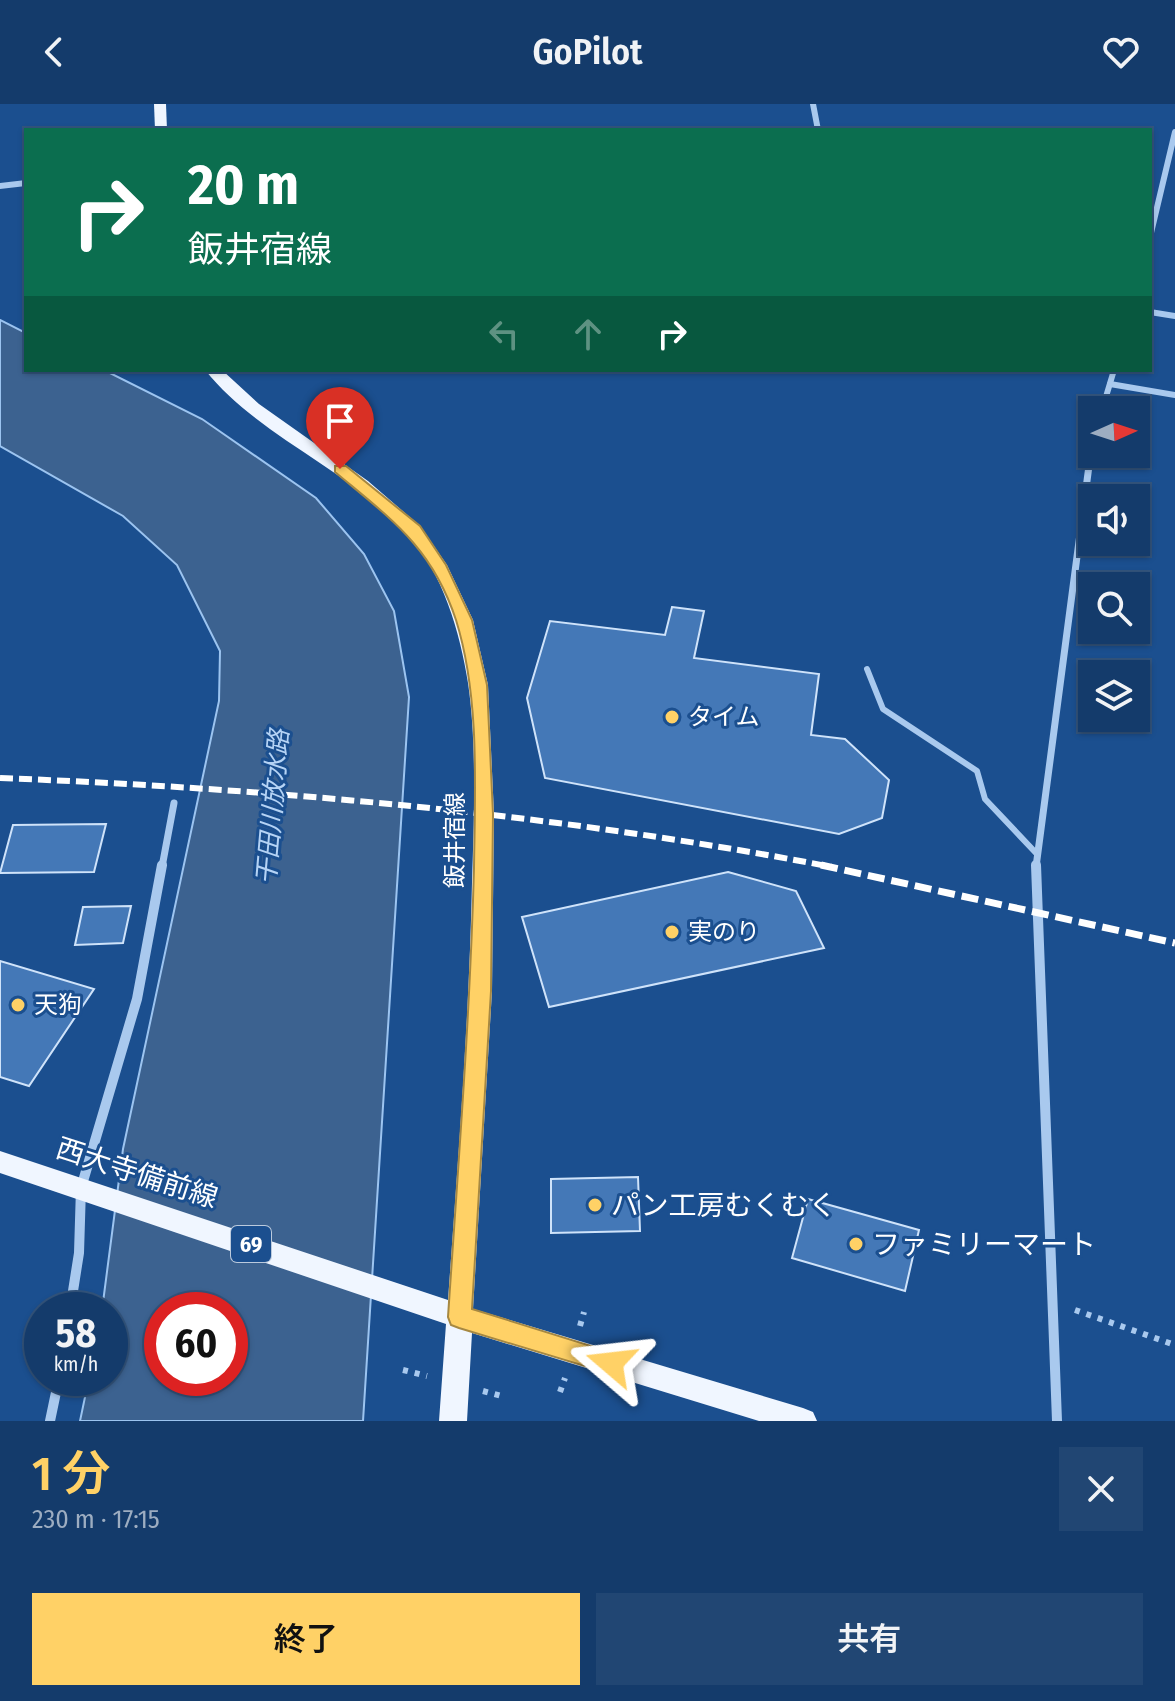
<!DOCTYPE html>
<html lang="ja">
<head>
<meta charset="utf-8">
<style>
	:root { --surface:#143b6b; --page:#214673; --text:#f1f3f6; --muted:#9dadc1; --line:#33557e; --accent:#ffd166 }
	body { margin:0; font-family:"Fira Sans Condensed","Noto Sans JP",sans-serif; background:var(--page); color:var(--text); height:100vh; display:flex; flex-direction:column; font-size:30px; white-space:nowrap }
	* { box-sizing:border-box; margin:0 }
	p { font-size:26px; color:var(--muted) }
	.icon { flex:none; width:44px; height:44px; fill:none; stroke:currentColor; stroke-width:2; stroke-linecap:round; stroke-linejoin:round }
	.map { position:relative; height:1317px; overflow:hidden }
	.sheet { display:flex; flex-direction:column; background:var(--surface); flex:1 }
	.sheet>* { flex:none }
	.hud { position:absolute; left:24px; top:24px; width:1128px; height:244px; border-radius:0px; box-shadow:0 2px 6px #0004,0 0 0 2px var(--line); background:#0b6e4f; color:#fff; overflow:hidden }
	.needle { width:52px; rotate:87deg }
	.fabs { position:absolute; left:1078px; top:292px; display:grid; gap:16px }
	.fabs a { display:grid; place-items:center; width:72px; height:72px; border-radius:0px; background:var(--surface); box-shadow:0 2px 6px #0004,0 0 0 2px var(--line); font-size:40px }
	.speed { position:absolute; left:24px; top:1188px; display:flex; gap:16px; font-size:40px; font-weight:700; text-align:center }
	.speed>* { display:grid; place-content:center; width:104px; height:104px; border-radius:50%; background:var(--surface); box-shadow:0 2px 6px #0004,0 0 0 2px var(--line); line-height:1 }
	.speed small { font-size:20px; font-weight:400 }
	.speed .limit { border:12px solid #d22; background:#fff; color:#111 }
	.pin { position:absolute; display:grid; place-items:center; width:68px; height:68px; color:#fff; margin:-82px -34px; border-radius:50% 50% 50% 0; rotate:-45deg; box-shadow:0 0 8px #0007 }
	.pin .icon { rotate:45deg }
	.me { position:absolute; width:88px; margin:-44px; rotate:287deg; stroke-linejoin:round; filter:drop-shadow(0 0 6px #0008) }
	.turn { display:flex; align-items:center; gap:28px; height:168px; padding:0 32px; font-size:36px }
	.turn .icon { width:104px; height:104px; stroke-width:2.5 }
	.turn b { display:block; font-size:56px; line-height:68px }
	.lanes { display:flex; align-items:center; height:76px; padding:0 32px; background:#0003; justify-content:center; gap:40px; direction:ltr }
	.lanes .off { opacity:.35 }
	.round { display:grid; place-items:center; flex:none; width:84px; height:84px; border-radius:0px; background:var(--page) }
	.headline { display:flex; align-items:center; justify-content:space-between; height:136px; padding:0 32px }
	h1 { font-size:48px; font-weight:600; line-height:60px; color:var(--accent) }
	.primary-button { display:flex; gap:16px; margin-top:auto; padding:16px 32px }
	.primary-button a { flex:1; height:92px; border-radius:0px; background:var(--accent); color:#111; font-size:32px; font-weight:600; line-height:92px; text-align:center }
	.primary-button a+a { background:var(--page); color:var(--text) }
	header { display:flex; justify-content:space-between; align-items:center; height:104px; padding:0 32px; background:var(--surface); font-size:36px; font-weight:600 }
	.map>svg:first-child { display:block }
	.water { fill:#3c6290; stroke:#9cc4f0; stroke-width:2; fill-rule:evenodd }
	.building { fill:#4478b7; stroke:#cfe3fa; stroke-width:2 }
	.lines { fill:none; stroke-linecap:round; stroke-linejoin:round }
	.path { stroke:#a9c9ee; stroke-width:6; stroke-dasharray:5 7; stroke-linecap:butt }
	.service { stroke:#a9c9ee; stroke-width:6 }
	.minor-far2 { stroke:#a9c9ee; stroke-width:6 }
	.minor-far1 { stroke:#a9c9ee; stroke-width:7 }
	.minor { stroke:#a9c9ee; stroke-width:10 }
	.tertiary { fill:#a9c9ee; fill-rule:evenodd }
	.primary { fill:#f0f6ff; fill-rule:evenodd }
	.rail-far1 { stroke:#fff; stroke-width:6; stroke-dasharray:13 6; stroke-linecap:butt }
	.rail { stroke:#fff; stroke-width:7; stroke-dasharray:17 7; stroke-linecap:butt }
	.route { fill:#ffd166; stroke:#a68842; stroke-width:2 }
	.poi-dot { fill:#ffd166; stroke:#1b4f8f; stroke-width:3 }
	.labels { text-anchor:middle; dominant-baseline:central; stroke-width:6; stroke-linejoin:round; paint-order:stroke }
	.shield { fill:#1b4f8f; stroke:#bbcadd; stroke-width:2 }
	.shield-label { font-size:22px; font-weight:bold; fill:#fff }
	.poi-label { font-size:24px; fill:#fff; stroke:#1b4f8f; text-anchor:start }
	.street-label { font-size:24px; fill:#fff; stroke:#1b4f8f }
	.water-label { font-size:26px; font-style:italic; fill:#b5d3f5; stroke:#1b4f8f }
	.near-street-label { font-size:28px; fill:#fff; stroke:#1b4f8f }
	.near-poi-label { font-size:28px; fill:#fff; stroke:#1b4f8f; text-anchor:start }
</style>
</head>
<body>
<header><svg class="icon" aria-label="back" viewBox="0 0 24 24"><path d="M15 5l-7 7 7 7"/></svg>GoPilot<svg class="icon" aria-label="heart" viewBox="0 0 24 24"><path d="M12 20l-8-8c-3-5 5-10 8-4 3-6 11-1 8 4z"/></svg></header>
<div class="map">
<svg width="1175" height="1317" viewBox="0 0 1175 1317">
	<rect width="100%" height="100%" fill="#1b4f8f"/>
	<path class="water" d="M0,216l26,13v37h78l98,49 114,79 48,56 30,57 15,86 -46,724h-283l9,-43h21v-68h-8l21,-161 96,-448 1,-50 -43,-86 -54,-49 -123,-70zM162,1206h68v68h-68z"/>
	<g class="building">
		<polygon points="672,503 704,507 694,554 819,570 811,631 845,635 889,676 882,714 839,730 545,674 527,594 550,517 665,531"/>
		<polygon points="106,720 94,768 0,769 13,721"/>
		<polygon points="728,768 796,787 824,844 549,903 522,813"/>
		<polygon points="131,802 123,839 75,841 83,803"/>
		<polygon points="0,857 94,885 29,982 0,973"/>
		<polygon points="638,1073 640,1127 551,1129 551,1075"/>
		<polygon points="808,1095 919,1126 905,1187 792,1154"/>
	</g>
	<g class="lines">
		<g class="path">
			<polyline points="1075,1206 1175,1241"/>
			<polyline points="580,1222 584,1208"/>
			<polyline points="403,1266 427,1272"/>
			<polyline points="483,1287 505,1293"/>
			<polyline points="560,1288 565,1274"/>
		</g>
		<polyline class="service" points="867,565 883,605 977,667 985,695 1036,749"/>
		<g class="minor-far2">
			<polyline points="813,0 818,26"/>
			<polyline points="1150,133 1175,28"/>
			<polyline points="1150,208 1175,212"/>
			<polyline points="1110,280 1175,291"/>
			<polyline points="1102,306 1114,266"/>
		</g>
		<g class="minor-far1">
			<polyline points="162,763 174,699"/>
			<polyline points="1036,763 1092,339"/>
		</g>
		<g class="minor">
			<polyline points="1036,761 1057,1317"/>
			<polyline points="70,1206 79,1149 81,1084 137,895 162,761"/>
			<polyline points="50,1317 59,1274"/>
		</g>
		<polygon class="tertiary" points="26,76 26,82 0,85 0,79"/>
		<g class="primary">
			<polygon points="154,0 166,0 167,26 155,26"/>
			<path d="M205,266h17l37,34 109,77 52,45 27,39 26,55 15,65 6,129 -2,177 -19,318 330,99 10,4 4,9h-58l-287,-88 -5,88h-28l7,-97 -446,-151v-22l448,149c10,-139 21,-277 24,-417 2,-62 5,-139 -4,-200 -8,-51 -25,-110 -61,-150 -58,-64 -147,-95 -202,-163z"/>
		</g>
		<path class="rail-far1" d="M0,674c279,11 557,36 832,89"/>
		<polyline class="rail" points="821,761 1175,839"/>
	</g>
	<path class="route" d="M335,362h11l74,60 26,39 26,55 15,65 6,129 -2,177 -19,318 148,46 3,8 -3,8 -9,3 -152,-46 -8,-3 -3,-8c10,-150 22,-299 26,-449 1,-80 6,-171 -18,-248 -24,-73 -65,-101 -121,-148z"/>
	<g class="poi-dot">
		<circle cx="672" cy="613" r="8"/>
		<circle cx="672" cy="828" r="8"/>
		<circle cx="18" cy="901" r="8"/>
		<circle cx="595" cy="1101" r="8"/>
		<circle cx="856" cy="1140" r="8"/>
	</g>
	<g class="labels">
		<rect class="shield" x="231" y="1122" width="40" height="36" rx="6"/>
		<g class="shield-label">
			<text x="251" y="1140">69</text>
		</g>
		<g class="poi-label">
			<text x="688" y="613">タイム</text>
			<text x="688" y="828">実のり</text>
			<text x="34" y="901">天狗</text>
		</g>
		<g class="street-label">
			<text transform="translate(455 736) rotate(-90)">飯井宿線</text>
		</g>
		<g class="water-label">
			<text transform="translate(273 703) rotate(-85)">干田川放水路</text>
		</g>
		<g class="near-street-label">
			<text transform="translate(137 1069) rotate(18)">西大寺備前線</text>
		</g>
		<g class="near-poi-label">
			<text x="611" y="1101">パン工房むくむく</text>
			<text x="872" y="1140">ファミリーマート</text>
		</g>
	</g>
</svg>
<div class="fabs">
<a><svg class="needle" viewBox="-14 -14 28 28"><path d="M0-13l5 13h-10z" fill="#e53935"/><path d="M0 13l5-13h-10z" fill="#9dadc1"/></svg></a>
<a><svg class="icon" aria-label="sound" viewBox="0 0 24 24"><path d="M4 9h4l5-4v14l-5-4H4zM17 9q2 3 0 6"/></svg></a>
<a><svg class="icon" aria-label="search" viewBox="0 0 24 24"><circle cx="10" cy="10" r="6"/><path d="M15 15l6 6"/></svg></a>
<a><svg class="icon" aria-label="layers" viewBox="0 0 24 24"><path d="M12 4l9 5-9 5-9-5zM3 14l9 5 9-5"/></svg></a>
</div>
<div class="speed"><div>58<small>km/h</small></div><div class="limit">60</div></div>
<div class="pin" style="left:340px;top:365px;background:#d93025"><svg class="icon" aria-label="arrive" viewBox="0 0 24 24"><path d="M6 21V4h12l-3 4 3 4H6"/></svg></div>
<svg class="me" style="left:611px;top:1259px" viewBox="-20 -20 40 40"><path d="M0-17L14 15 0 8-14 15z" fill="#ffd166" stroke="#fff" stroke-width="4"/></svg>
<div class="hud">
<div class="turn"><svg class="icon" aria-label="right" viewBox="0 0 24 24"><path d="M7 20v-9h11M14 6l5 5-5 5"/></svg><div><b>20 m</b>飯井宿線</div></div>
<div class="lanes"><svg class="icon off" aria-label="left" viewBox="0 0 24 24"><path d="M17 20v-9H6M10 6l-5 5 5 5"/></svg><svg class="icon off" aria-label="ahead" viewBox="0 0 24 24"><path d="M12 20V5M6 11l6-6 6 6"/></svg><svg class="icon" aria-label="right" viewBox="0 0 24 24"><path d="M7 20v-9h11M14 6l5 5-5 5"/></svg></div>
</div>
</div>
<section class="sheet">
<div class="headline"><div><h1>1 分</h1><p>230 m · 17:15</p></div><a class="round"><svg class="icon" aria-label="close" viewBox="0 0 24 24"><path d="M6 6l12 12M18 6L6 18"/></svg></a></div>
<div class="primary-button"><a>終了</a><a>共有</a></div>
</section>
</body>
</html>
